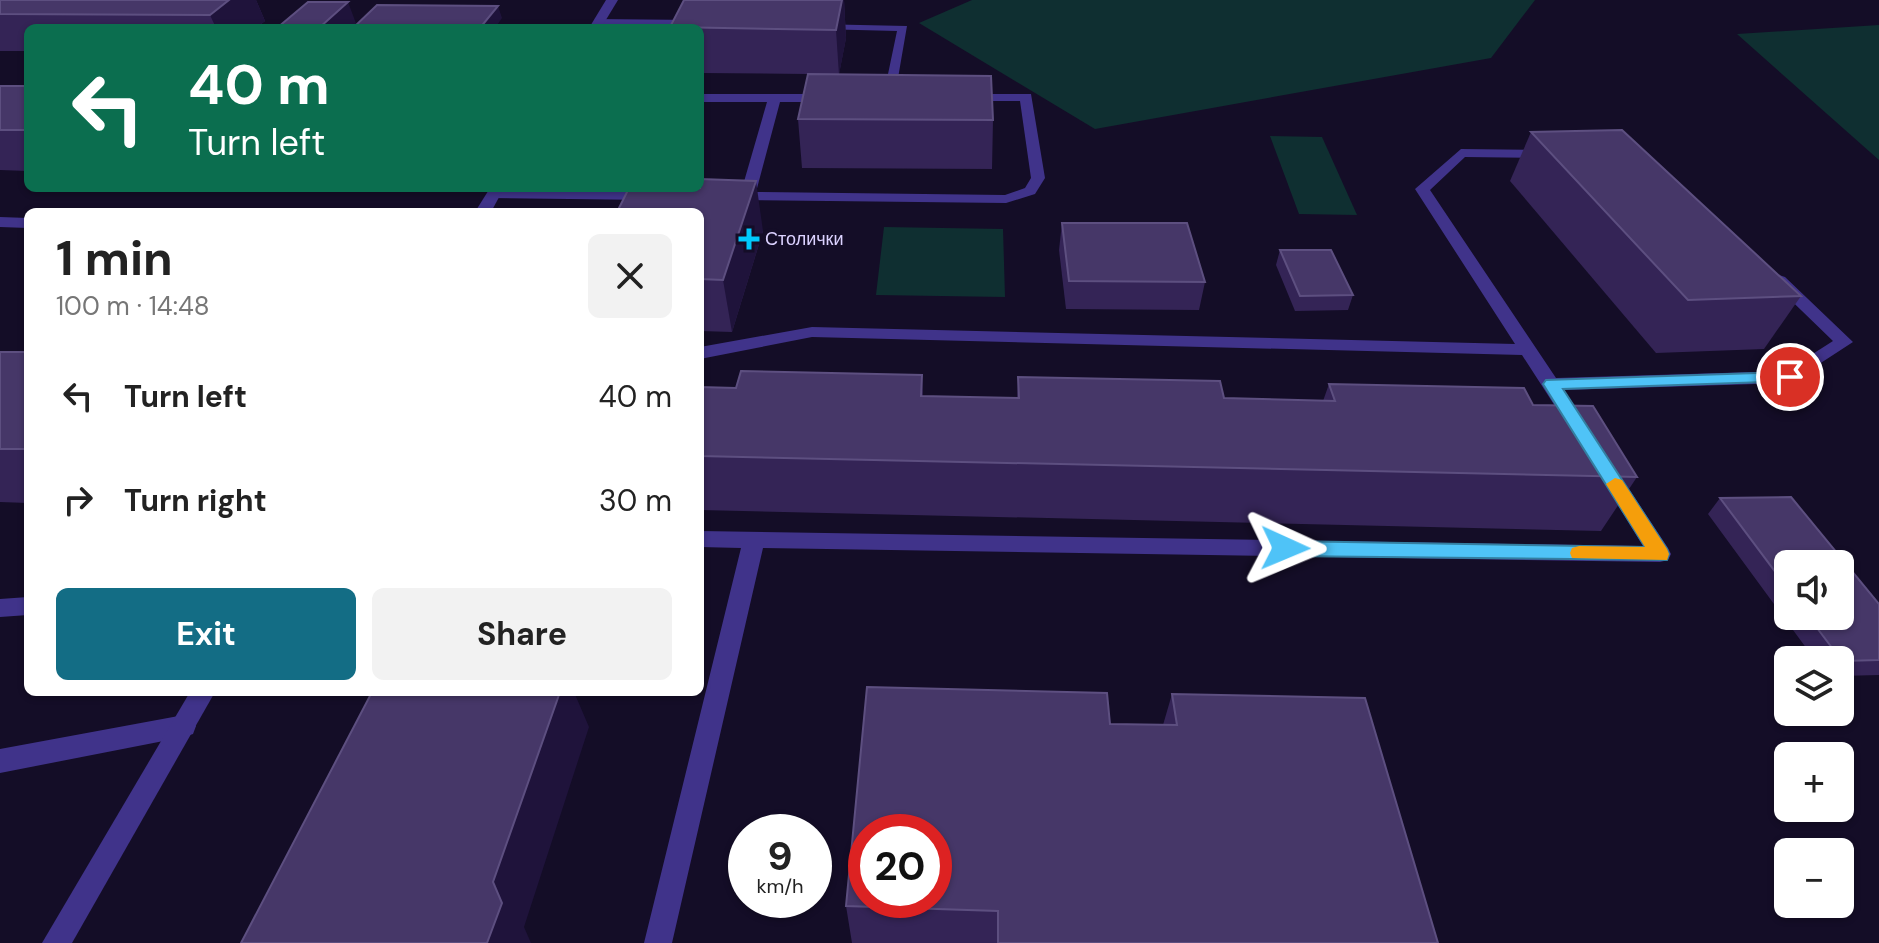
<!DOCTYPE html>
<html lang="en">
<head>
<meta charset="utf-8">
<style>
	:root { --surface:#fff; --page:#f2f2f2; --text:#222; --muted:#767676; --accent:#136d85 }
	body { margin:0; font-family:"DM Sans",sans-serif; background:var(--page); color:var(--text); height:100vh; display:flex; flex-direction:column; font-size:30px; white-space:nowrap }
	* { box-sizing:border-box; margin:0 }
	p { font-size:26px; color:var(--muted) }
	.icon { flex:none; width:44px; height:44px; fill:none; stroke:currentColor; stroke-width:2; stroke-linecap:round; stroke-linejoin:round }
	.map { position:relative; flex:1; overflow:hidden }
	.sheet { position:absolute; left:24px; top:208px; width:680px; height:488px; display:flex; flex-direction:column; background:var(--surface); border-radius:12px; box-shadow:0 2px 6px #0004 }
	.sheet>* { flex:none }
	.guide { position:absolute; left:24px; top:24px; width:680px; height:168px; border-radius:12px; box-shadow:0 2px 6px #0004; background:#0b6e4f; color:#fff; overflow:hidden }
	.buttons { position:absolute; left:1774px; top:550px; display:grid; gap:16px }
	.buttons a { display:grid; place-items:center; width:80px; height:80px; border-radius:12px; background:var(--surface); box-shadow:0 2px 6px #0004; font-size:40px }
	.speed { position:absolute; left:728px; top:814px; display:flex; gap:16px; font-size:40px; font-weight:700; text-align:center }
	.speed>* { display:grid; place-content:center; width:104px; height:104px; border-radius:50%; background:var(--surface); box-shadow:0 2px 6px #0004; line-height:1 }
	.speed small { font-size:20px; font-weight:400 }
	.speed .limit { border:12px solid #d22; background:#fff; color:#111 }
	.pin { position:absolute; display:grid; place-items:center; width:68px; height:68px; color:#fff; margin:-34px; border:4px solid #fff; border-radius:50%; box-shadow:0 2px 8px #0007 }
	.me { position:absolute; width:88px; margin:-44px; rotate:91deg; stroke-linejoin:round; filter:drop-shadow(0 0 6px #0008) }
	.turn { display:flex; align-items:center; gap:28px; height:168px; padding:0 32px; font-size:36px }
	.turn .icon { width:104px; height:104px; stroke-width:2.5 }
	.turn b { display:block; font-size:56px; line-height:68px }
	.round { display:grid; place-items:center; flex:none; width:84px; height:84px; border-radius:12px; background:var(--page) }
	.overview { display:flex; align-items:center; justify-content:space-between; height:136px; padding:0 32px }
	h1 { font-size:48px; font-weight:700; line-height:60px }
	.primary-button { display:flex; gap:16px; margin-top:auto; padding:16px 32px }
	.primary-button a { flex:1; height:92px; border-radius:12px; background:var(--accent); color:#fff; font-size:32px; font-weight:700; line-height:92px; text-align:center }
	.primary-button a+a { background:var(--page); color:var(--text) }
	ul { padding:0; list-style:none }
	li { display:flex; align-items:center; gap:24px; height:104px; padding:0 32px }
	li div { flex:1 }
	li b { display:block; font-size:30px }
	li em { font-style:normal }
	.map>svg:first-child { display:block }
	.green { fill:#0f2f31 }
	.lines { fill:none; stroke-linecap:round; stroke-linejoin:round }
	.service { fill:#40338a; fill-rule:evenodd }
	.minor { fill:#40338a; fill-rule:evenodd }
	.wall { fill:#342456; fill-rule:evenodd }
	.shaded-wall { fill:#1f133b }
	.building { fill:#463768; stroke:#5d4f80; stroke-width:2; fill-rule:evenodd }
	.route { fill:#4fc3f7; stroke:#337fa1; stroke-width:2 }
	.slow { fill:#f59e0b }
	.poi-dot { fill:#00c9fd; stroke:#140d27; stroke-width:3 }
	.labels { text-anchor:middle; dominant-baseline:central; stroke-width:8; stroke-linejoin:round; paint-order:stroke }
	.far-poi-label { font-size:18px; fill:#dcd2ff; stroke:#140d27; text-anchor:start }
</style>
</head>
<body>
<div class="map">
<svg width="1879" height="943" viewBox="0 0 1879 943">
	<rect width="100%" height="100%" fill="#140d27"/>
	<g class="green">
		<polygon points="972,0 1535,0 1491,58 1095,129 919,23"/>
		<polygon points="1879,25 1879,160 1737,34"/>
		<polygon points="1270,136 1322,137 1357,215 1299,214"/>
		<polygon points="884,227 1003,229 1005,297 876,295"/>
	</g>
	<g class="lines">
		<g class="service">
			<polygon points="595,19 698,20 704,23 698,26 599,24 595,23"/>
			<polygon points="814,24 907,26 894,101 883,98 897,31 818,29 814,28"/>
			<polygon points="700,94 828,94 834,98 828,102 780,102 756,192 1005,195 1025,188 1031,178 1020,101 963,101 962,98 968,94 1031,94 1045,178 1035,194 1006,203 730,200 723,196 730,192 741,192 767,102 700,102"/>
			<polygon points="1461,149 1549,150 1556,154 1549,158 1465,157 1430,190 1556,378 1786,371 1833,341 1773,283 1771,280 1779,275 1785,277 1853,342 1790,383 1564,390 1590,429 1580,436 1573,434 1522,355 812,337 700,359 700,347 812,327 1515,344 1415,189"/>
			<polygon points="493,191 650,192 657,196 650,200 488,198 488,192"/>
			<polygon points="1610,469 1617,471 1668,548 1671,554 1668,560 1660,562 763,548 672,943 644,943 741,548 700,547 700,531 1643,546 1600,476 1603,471"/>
			<polygon points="28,597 28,615 0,617 0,599"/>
			<polygon points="184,715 193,718 196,726 193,734 184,737 0,773 0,749"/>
		</g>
		<g class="minor">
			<polygon points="606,0 618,0 601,28 589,28"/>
			<polygon points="490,188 504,188 491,212 475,212"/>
			<polygon points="0,217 28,218 28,228 0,227"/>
			<polygon points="190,692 215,692 72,943 42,943"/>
		</g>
	</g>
	<g class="wall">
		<polygon points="0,0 256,0 265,21 256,28 28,28 28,51 0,51"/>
		<polygon points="684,0 844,0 846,38 839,74 993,120 992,169 802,168 798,119 808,74 700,73 700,28"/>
		<polygon points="0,86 28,86 28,171 0,170"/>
		<polygon points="1531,132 1801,296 1764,349 1656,353 1510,181"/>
		<polygon points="700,212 763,231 732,332 700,331"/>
		<polygon points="1062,223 1205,282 1199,310 1066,309 1059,250"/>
		<polygon points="1280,250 1353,295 1348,310 1295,311 1276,265"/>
		<polygon points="0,352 28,352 28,503 0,502"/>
		<polygon points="922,375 923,396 1017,398 1018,377 1224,398 1323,401 1329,384 1533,405 1637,477 1601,531 700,510 700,387 736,388"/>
		<path d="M1720,498l159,106v71l-39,1v-16h-25l-107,-146zM1788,564l52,52h-52z"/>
		<polygon points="1172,694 1438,943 852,943 846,906 1110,724 1163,725"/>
	</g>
	<g class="shaded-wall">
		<polygon points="229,0 256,0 265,21 256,28 216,28 210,15"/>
		<polygon points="842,0 844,0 846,38 839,75 836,30"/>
		<polygon points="348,2 357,26 354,28 319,28"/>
		<polygon points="498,6 502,18 495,28 480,28"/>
		<polygon points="756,181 763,231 732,332 723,280"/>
		<polygon points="560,692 574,692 589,727 524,927 531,943 487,943 493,882"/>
	</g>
	<g class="building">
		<polygon points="0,0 229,0 210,15 0,14"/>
		<polygon points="684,0 842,0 836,30 670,27"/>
		<polygon points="308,2 348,2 319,28 277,28"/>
		<polygon points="377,5 498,6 480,28 353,28"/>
		<polygon points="808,74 991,76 993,120 798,119"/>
		<rect x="0" y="86" width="28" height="44"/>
		<polygon points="1622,130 1801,296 1688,300 1531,132"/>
		<polygon points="700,179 756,181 723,280 700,279 700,212 617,212 629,188 700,188"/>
		<polygon points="1062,223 1187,223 1205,282 1069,281"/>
		<polygon points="1280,250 1331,250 1353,295 1300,296"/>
		<rect x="0" y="352" width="28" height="97"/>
		<polygon points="741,371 922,375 921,396 1019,398 1018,377 1220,381 1224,398 1335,401 1329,384 1524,388 1533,405 1593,406 1637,477 700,456 700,387 736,388"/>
		<polygon points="1791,497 1879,604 1879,660 1842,661 1808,616 1840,616 1840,564 1788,564 1788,589 1720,498"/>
		<path d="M867,687l240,6 3,31 67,1 -5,-31 193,4 73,245h-440v-32l-152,-5zM866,832h68v68h-68z"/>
		<polygon points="372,692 560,692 493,882 502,903 487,943 241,943"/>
	</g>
	<polygon class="route" points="1790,372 1796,373 1799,377 1796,381 1563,389 1667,549 1669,554 1667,560 1285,556 1278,553 1275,548 1278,543 1285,541 1645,547 1543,384 1546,380"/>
	<polygon class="slow" points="1615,478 1622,480 1667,549 1669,554 1667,560 1572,558 1570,553 1572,548 1579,546 1645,547 1606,484"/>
	<path class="poi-dot" d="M745 227h8v8h8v8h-8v8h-8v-8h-8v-8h8z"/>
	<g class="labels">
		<g class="far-poi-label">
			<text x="765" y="239">Столички</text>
		</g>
	</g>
</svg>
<div class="buttons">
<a><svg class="icon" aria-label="sound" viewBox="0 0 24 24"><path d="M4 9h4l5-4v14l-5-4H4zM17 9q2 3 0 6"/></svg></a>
<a><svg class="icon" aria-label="layers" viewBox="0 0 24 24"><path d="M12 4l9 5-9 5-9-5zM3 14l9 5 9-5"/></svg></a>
<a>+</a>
<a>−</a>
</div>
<div class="speed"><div>9<small>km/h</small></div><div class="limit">20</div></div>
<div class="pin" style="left:1790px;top:377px;background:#d93025"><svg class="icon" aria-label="arrive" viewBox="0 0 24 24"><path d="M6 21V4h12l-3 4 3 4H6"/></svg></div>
<svg class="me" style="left:1285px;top:548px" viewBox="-20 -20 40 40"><path d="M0-17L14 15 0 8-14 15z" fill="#4fc3f7" stroke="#fff" stroke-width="4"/></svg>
<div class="guide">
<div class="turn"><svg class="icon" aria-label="left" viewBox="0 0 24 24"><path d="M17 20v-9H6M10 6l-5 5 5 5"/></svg><div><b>40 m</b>Turn left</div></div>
</div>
<section class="sheet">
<div class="overview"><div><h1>1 min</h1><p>100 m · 14:48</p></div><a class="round"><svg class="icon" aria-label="close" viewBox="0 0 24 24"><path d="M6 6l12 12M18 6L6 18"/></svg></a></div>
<ul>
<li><svg class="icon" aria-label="left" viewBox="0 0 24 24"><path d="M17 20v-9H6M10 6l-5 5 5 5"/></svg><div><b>Turn left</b></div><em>40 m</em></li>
<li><svg class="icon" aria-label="right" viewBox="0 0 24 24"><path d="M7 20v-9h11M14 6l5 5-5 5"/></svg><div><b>Turn right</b></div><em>30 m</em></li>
</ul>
<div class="primary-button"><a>Exit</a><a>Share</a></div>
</section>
</div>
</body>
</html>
